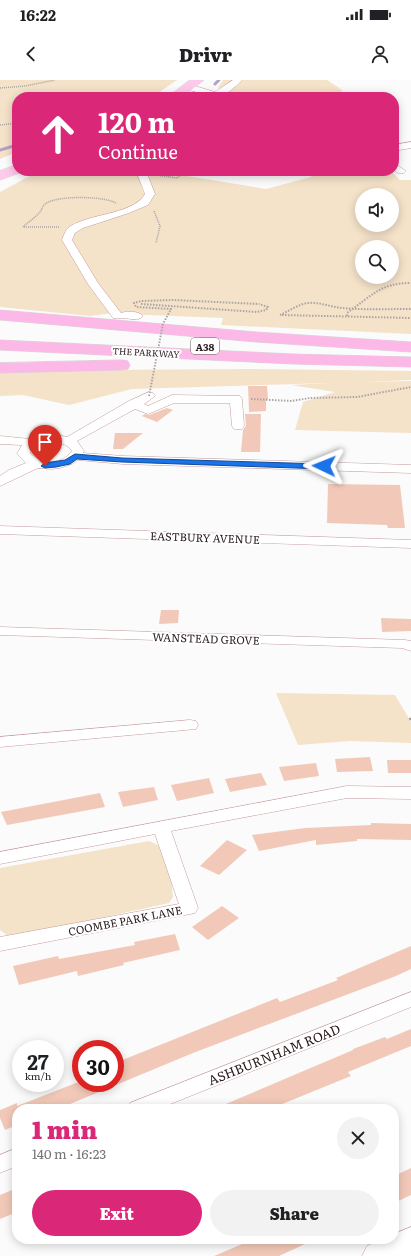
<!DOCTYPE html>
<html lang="en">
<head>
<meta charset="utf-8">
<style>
	:root { --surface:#fff; --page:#f2f2f2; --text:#202124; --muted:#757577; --accent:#db2777 }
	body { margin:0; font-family:Literata,serif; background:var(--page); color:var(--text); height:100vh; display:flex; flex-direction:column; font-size:15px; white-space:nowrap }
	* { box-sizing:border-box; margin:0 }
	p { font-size:13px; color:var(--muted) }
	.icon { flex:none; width:22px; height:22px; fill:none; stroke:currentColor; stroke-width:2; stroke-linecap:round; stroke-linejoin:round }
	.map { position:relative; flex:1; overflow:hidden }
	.drawer { position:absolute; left:12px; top:1024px; width:387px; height:140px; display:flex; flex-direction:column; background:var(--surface); border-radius:16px; box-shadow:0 2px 10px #0003 }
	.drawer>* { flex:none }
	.top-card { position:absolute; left:12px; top:12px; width:387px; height:84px; border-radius:16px; box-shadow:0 2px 10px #0003; background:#db2777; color:#fff; overflow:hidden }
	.buttons { position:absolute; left:355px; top:108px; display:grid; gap:8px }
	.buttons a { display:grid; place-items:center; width:44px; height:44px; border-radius:50%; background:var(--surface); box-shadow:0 2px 10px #0003; font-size:20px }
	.speed { position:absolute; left:12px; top:960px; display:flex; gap:8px; font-size:20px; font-weight:700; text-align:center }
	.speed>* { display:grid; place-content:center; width:52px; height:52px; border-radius:50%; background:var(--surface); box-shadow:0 2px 10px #0003; line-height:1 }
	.speed small { font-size:10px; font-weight:400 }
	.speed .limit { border:6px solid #d22; background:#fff; color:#111 }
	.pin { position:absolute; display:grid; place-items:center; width:34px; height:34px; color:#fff; margin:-41px -17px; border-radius:50% 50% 50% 0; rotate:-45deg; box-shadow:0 0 4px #0007 }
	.pin .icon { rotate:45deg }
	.me { position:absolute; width:44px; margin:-22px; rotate:272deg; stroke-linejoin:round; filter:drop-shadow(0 0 3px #0008) }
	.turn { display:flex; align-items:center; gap:14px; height:84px; padding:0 20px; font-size:18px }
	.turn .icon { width:52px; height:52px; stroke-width:2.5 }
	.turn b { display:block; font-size:28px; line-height:34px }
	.round { display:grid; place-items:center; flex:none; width:42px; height:42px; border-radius:21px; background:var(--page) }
	.head { display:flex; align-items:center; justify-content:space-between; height:68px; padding:0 20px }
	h1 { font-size:24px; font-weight:800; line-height:30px; color:var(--accent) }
	.button { display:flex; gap:8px; margin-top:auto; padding:8px 20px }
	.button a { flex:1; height:46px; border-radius:24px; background:var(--accent); color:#fff; font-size:16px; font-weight:800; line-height:46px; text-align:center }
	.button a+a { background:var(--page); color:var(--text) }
	.status { display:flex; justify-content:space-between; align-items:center; height:28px; padding:0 20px; background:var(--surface); direction:ltr }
	.status svg { height:11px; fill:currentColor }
	header { display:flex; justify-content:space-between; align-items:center; height:52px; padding:0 20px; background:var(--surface); font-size:18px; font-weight:800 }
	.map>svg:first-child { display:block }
	.green { fill:#f4e2c9; fill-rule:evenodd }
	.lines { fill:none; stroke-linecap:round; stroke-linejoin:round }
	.stream { stroke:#b4a2c5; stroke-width:3 }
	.building { fill:#f2c9b8 }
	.minor-casing { stroke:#c49b9f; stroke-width:1 }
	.secondary-casing { stroke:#c49b9f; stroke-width:1 }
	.primary-casing { stroke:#d8d6d6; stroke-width:1 }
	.trunk-casing { stroke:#d8d6d6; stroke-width:1 }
	.path-far2 { stroke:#aaa4a5; stroke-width:1.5; stroke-dasharray:1 1; stroke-linecap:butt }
	.path-far1 { stroke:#aaa4a5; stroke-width:2; stroke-dasharray:1.5 1.5; stroke-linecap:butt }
	.path { stroke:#aaa4a5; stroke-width:2.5; stroke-dasharray:2 2; stroke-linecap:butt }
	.minor { fill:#fff; fill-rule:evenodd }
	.secondary { fill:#fff; fill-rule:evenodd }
	.primary { fill:#fdcaec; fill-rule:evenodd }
	.trunk { fill:#fcb8e6; fill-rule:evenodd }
	.path-bridge { stroke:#aaa4a5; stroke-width:2; stroke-dasharray:1.5 1.5; stroke-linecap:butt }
	.route { fill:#1a73e8; stroke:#114b97 }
	.labels { text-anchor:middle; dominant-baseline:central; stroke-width:4; stroke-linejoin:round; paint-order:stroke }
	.far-street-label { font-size:9px; fill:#291a1c; stroke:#fff }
	.shield { fill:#fff; stroke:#695f60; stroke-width:1 }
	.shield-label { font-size:10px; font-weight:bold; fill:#291a1c }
	.street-label { font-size:11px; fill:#291a1c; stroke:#fff }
	.near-street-label { font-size:13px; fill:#291a1c; stroke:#fff }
</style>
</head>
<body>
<div class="status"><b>16:22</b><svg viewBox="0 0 49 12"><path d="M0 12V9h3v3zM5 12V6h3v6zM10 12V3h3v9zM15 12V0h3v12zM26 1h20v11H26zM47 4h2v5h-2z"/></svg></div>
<header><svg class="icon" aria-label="back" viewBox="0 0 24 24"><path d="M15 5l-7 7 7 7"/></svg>Drivr<svg class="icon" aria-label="person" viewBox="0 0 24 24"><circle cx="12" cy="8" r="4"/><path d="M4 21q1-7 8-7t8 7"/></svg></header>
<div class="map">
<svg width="411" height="1176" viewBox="0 0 411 1176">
	<rect width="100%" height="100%" fill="#fbfbfb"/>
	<g class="green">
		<polygon points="0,0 177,0 152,17 17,17 17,72 0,79"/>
		<polygon points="223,0 327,0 342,10 339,17 272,17 267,14 233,17 218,8"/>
		<path d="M39,91h117l110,18 45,-12 2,-6h78l9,9h11v154l-190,-9 2,-7 -99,-4 -4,-2 -30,4 -90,-9v-115zM362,115h30v30h-30zM362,167h30v30h-30z"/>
		<polygon points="248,289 411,291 411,300 365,302 411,301 411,353 295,350 303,322 335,312 291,305 329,303 132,309 69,325 23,315 0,316 0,293 90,290"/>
		<polygon points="276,613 395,615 411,642 411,663 350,661 298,665"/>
		<polygon points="149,761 158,765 171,798 173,817 169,823 23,855 7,855 0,850 0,788"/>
	</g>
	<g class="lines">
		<g class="stream">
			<polyline points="215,4 219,0"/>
			<polyline points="0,70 17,65"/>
		</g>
	</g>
	<g class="building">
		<polygon points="248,306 267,306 268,319 266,319 266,331 249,332"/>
		<polygon points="167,328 173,330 157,342 142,336 145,334 149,335"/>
		<polygon points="245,334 261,334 260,372 241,372 243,350 246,346"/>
		<polygon points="115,353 143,353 123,369 113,369"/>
		<polygon points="328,404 400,405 405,448 388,448 387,445 327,443"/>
		<polygon points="161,530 179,530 178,543 159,544"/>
		<polygon points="381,538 411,539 411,551 382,552"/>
		<polygon points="370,677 373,691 337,692 335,679"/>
		<polygon points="387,680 411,680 411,693 388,693"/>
		<polygon points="316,683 319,696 284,701 279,687"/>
		<polygon points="261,693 267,705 230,712 225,699"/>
		<polygon points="209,698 214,713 177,721 171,705"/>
		<polygon points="154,707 158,720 123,727 118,712"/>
		<polygon points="100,713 105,727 7,745 1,732"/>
		<polygon points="371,743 411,744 411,760 357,759 357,761 316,765 316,760 259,771 252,755 305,748 371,745"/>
		<polygon points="227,760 247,770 219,795 200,786"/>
		<polygon points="222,826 239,838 208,860 192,847"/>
		<polygon points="175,854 180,870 123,883 124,885 78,896 77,891 19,905 13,886 58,876 59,879 135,865 134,862"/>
		<polygon points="411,866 411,889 396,896 193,973 58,1029 17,1029 17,1045 5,1050 0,1038 0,1030 17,1023 17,1026 81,1001 81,1003 115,1003 115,983 277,918 280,922 338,900 336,898"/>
		<polygon points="411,949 411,966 348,992 351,996 270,1029 214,1029 353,970 353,969 385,957 387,959"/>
		<polygon points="411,1088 411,1115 394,1123 394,1096"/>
		<polygon points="17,1108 17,1132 0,1139 0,1115"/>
		<polygon points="254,1159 316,1159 279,1176 214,1176"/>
	</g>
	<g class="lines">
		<defs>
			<g id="minor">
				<path d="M233,0h9c-7,8 -24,23 -34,15l-23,-6 -1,-2 4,-3 27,8z"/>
				<polygon points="411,62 411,68 394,71 394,65"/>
				<polygon points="394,83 406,91 404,93 398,93 394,90"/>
				<path d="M136,91h10l9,23 -7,11 -19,8 -46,15 -8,5 -3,7 26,43 23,30c6,-2 18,-2 22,3 -5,6 -13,2 -20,2 -3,0 -6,1 -10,0l-25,-34 -26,-44c1,-3 3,-8 5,-11 17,-16 66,-13 78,-35z"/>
				<path d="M149,312l4,1 2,3 -11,8 4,2 24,-11 68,1 2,3 2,27 -2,3h-8l-2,-3 -2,-23h-56l-26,11 -13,-5 -58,32 7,10 -1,2 40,3 288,9v8l-288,-9 -45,-4 -6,4 -12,4 -9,1 -13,-1 -38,18v-10l9,-6 17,-7 -9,-9 5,-9 -22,-1v-8l30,3 21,-5 16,3 62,-36zM51,362c8,1 16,1 21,9 -10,14 -31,14 -42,2l5,-7z"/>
				<polygon points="0,446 411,460 411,468 0,454"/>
				<polygon points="0,547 405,560 411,561 411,571 402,568 0,555"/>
				<polygon points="190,640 196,641 198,645 196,649 0,667 0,657"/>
				<polygon points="347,706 411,707 411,719 347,718 171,751 198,828 195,833 0,871 0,857 179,824 155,754 0,784 0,772"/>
				<polygon points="411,912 411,927 158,1029 127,1029 130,1023"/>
				<polygon points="17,1068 17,1086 0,1093 0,1075"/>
			</g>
			<polygon id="secondary" points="411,1147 411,1176 362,1176 367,1166 382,1159 394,1159 394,1154"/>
			<g id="primary">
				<polygon points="190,0 204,0 182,17 168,17"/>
				<polygon points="17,85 17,91 22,92 0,100 0,91"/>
			</g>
			<g id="trunk">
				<polygon points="0,230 256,252 411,262 411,272 256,262 0,240"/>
				<polygon points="0,260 293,274 411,277 411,287 293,284 0,270"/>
				<polygon points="122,280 128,281 130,285 128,289 122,290 0,293 0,283"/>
			</g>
		</defs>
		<use href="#minor" class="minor-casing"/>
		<use href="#secondary" class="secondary-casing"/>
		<use href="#primary" class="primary-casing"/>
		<use href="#trunk" class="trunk-casing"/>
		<g class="path-far2">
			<polyline points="0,8 25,6 55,0"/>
			<polyline points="0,45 17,43"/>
			<polyline points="156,95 177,98 186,91"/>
			<polyline points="154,131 160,146 156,163"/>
			<path d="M59,147h-36c5,-5 12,-9 17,-15 2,-2 2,-6 5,-8 11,-9 59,-8 71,-1"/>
		</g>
		<g class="path-far1">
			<polyline points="141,224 257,232 266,230 268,227 259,224"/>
			<path d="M280,235c9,-4 19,-11 28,-12 12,-1 23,4 34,5 23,2 46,1 69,1"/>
			<polyline points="282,235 411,238"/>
			<path d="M347,236l1,-4c24,-16 32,-29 63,-29"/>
			<polyline points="251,319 292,321 310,318 357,317 411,307"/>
		</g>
		<polyline class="path" points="409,639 411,639"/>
		<use href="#minor" class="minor"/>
		<use href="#secondary" class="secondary"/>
		<use href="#primary" class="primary"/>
		<use href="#trunk" class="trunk"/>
		<polyline class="path-bridge" points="149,316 163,244 171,229 136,227 134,223 141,221 173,220 259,224"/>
	</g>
	<polygon class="route" points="75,374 122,378 324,384 327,386 324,389 122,382 77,379 70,384 56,387 45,388 41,386 45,383 65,380"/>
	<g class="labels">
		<g class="far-street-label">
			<text transform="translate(146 272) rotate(3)">THE PARKWAY</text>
		</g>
		<rect class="shield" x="191" y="258" width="28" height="16" rx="3"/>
		<g class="shield-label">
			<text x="205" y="266">A38</text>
		</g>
		<g class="street-label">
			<text transform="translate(205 457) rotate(2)">EASTBURY AVENUE</text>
			<text transform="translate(206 558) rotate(2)">WANSTEAD GROVE</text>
			<text transform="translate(125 840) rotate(-11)">COOMBE PARK LANE</text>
		</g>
		<g class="near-street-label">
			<text transform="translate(274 974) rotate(-22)">ASHBURNHAM ROAD</text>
		</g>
	</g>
</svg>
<div class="buttons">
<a><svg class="icon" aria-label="sound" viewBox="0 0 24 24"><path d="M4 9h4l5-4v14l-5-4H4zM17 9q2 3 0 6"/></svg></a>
<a><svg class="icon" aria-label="search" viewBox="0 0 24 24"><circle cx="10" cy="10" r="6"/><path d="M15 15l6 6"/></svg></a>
</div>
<div class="speed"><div>27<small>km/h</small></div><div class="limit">30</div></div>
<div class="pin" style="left:45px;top:386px;background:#d93025"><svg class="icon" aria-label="arrive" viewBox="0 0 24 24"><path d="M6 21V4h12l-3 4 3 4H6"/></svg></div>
<svg class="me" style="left:324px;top:386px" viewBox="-20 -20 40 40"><path d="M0-17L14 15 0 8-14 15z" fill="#1a73e8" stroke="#fff" stroke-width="4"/></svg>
<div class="top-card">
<div class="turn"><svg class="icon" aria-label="ahead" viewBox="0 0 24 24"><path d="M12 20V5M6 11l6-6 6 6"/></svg><div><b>120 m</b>Continue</div></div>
</div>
<section class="drawer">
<div class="head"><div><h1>1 min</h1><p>140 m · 16:23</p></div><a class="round"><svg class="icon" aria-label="close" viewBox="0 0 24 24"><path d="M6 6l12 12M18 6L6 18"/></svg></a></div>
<div class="button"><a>Exit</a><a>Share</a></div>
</section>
</div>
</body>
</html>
